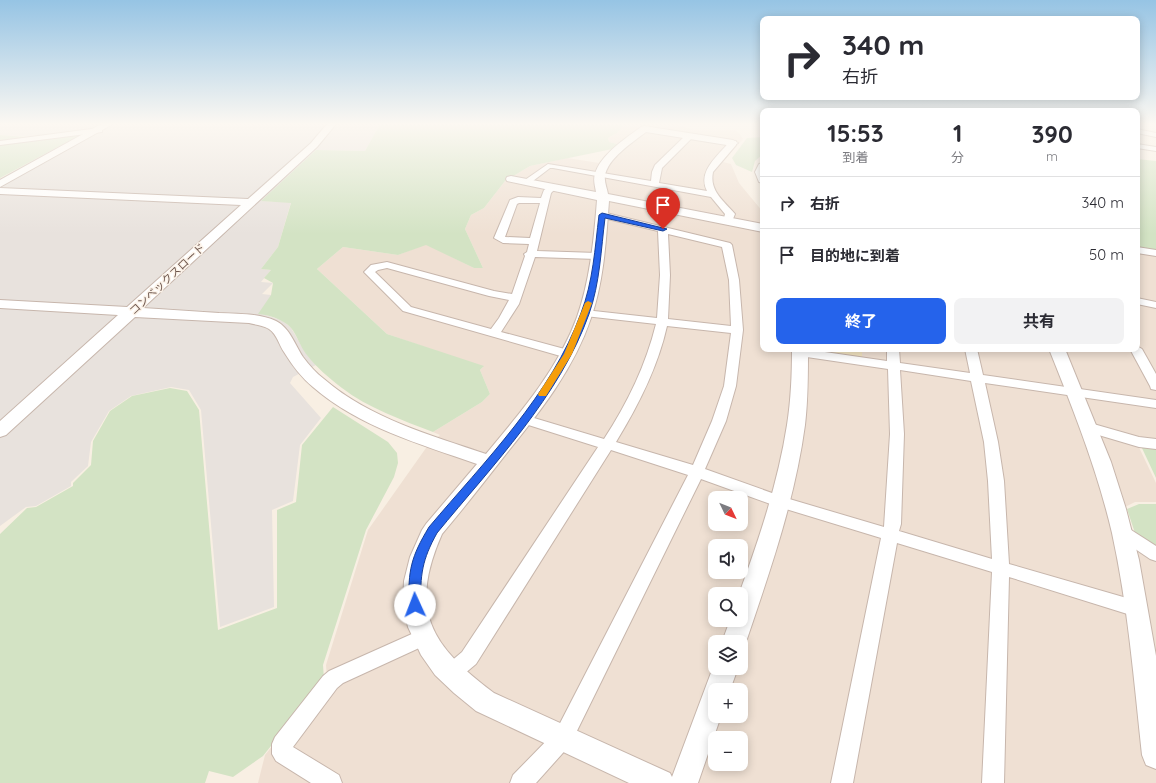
<!DOCTYPE html>
<html lang="ja">
<head>
<meta charset="utf-8">
<style>
	:root { --surface:#fff; --page:#f2f2f3; --text:#2b2b33; --muted:#7c7c81; --line:#e1e1e2; --accent:#2563eb }
	body { margin:0; font-family:Quicksand,"Noto Sans JP",sans-serif; background:var(--page); color:var(--text); height:100vh; display:flex; flex-direction:column; font-size:15px; white-space:nowrap }
	* { box-sizing:border-box; margin:0 }
	p { font-size:13px; color:var(--muted) }
	.icon { flex:none; width:22px; height:22px; fill:none; stroke:currentColor; stroke-width:2; stroke-linecap:round; stroke-linejoin:round }
	.map { position:relative; flex:1; overflow:hidden }
	.side { position:absolute; left:760px; top:108px; width:380px; height:244px; display:flex; flex-direction:column; background:var(--surface); border-radius:8px; box-shadow:0 2px 10px #0003 }
	.side>* { flex:none }
	.top-card { position:absolute; left:760px; top:16px; width:380px; height:84px; border-radius:8px; box-shadow:0 2px 10px #0003; background:#fff; color:var(--text); overflow:hidden }
	.needle { width:26px; rotate:133deg }
	.tools { position:absolute; left:708px; top:491px; display:grid; gap:8px }
	.tools a { display:grid; place-items:center; width:40px; height:40px; border-radius:8px; background:var(--surface); box-shadow:0 2px 10px #0003; font-size:20px }
	.pin { position:absolute; display:grid; place-items:center; width:34px; height:34px; color:#fff; margin:-41px -17px; border-radius:50% 50% 50% 0; rotate:-45deg; box-shadow:0 0 4px #0007 }
	.pin .icon { rotate:45deg }
	.me { position:absolute; width:44px; margin:-22px; rotate:358deg; stroke-linejoin:round; filter:drop-shadow(0 0 3px #0008) }
	.turn { display:flex; align-items:center; gap:14px; height:84px; padding:0 16px; font-size:18px }
	.turn .icon { width:52px; height:52px; stroke-width:2.5 }
	.turn b { display:block; font-size:28px; line-height:34px }
	.eta { display:flex; justify-content:space-evenly; align-items:center; height:68px; text-align:center }
	.eta b { font-size:24px; font-weight:700; line-height:28px }
	.action { display:flex; gap:8px; margin-top:auto; padding:8px 16px }
	.action a { flex:1; height:46px; border-radius:8px; background:var(--accent); color:#fff; font-size:16px; font-weight:700; line-height:46px; text-align:center }
	.action a+a { background:var(--page); color:var(--text) }
	ul { padding:0; list-style:none }
	li { display:flex; align-items:center; gap:12px; height:52px; padding:0 16px; border-top:1px solid var(--line) }
	li div { flex:1 }
	li b { display:block; font-size:15px }
	li em { font-style:normal }
	.map>svg:first-child { display:block }
	.residential { fill:#efe0d3; fill-rule:evenodd }
	.industrial { fill:#e8e2dd }
	.green { fill:#d3e3c4 }
	.sand { fill:#f3e5c2 }
	.lines { fill:none; stroke-linecap:round; stroke-linejoin:round }
	.minor-casing { stroke:#c7b6ac; stroke-width:2 }
	.tertiary-casing { stroke:#c7b6ac; stroke-width:2 }
	.minor { fill:#fff; fill-rule:evenodd }
	.tertiary { fill:#fff; fill-rule:evenodd }
	.route { fill:#2563eb; stroke:#184099 }
	.slow { fill:#f59e0b }
	.labels { text-anchor:middle; dominant-baseline:central; stroke-width:3; stroke-linejoin:round; paint-order:stroke }
	.street-label { font-size:11px; fill:#6d564d; stroke:#fcf3e9 }
</style>
</head>
<body>
<div class="map">
<svg width="1156" height="783" viewBox="0 0 1156 783">
	<rect width="100%" height="100%" fill="#f8efe3"/>
	<path class="residential" d="M625,124h49l20,6h41l4,3 4,6 -20,23 8,2 8,19 24,29v137h374v-101l19,3v191l-21,-3 21,44v19h-21l-12,6 8,25 25,16v234h-898l7,-28 62,-77 -1,-13 42,-135 58,-82 14,-13 -7,-3 49,-30 8,-8 -10,-24 3,-3 -96,-33 -70,-65 26,-22 55,8 28,-11 48,24h9l-18,-39 6,-14 13,-7 21,-27 25,-15 37,-8 32,5 22,-18 -12,-3 -1,-4 9,-5zM715,498h26v26h-26zM715,546h26v26h-26zM715,594h26v26h-26zM715,642h26v26h-26zM715,690h26v26h-26zM715,738h26v26h-26z"/>
	<polygon class="industrial" points="0,124 380,124 365,151 316,150 262,201 291,202 278,247 261,269 271,270 261,282 273,283 262,294 271,295 266,315 283,321 291,328 307,355 316,365 293,377 290,383 321,418 300,445 293,501 272,510 274,607 220,627 201,410 189,390 171,387 131,396 109,411 91,442 88,466 71,482 71,486 36,506 26,507 0,526 0,180 91,130 28,136 0,135"/>
	<g class="green">
		<path d="M380,124h245l-8,9 -9,5 1,4 12,3 -4,3 -87,18 -25,15 -21,27 -13,7 -6,14 18,39h-9l-48,-23 -28,10 -55,-8 -26,22 70,65 97,32 -4,4 10,24 -8,8 -49,30c-31,-12 -65,-24 -91,-44 -13,-10 -26,-21 -36,-34 -6,-8 -9,-19 -15,-26 -8,-9 -22,-13 -33,-14l13,-19 2,-12 -9,-5 7,-8 -10,-1 17,-22 13,-44 -30,-2 55,-51 49,1z"/>
		<polygon points="85,131 82,134 0,178 0,135 27,137"/>
		<polygon points="763,137 763,154 755,161 752,172 736,165 732,158 747,138"/>
		<polygon points="1137,159 1156,161 1156,251 1137,247"/>
		<polygon points="170,388 187,391 199,410 218,630 277,608 277,510 296,502 302,445 333,407 388,442 397,453 398,463 394,477 366,530 323,665 324,679 263,756 233,777 209,771 205,783 0,783 0,534 27,508 36,507 73,486 73,483 91,465 93,441 110,411 132,396"/>
		<polygon points="1141,446 1156,448 1156,478"/>
		<polygon points="1139,504 1156,504 1156,546 1135,533 1127,509"/>
	</g>
	<polygon class="sand" points="814,349 862,349 862,358 819,351"/>
	<g class="lines">
		<defs>
			<g id="minor">
				<polygon points="99,128 102,128 102,132 0,145 0,141"/>
				<polygon points="1137,129 1156,133 1156,137 1137,133"/>
				<path d="M686,135h6l1,2 -31,31 -3,15 48,8c-10,-20 11,-35 23,-50h6v4l-23,27c-4,19 11,29 22,42l-4,10h-6l-2,-2 2,-8 -14,-17 -158,-29h-3l-21,16h-6l-1,-2 26,-18 103,17 1,-9 3,-7z"/>
				<polygon points="1137,144 1156,147 1156,151 1137,148"/>
				<path d="M552,185l4,3 -5,5 -14,58 60,2 5,3 -5,3 -62,-2 -16,47 -18,28 71,19 2,3 -2,3h-8l-161,-46 -39,-39 7,-7 16,-3 107,29 18,3 13,-38 -1,-2 3,-2 2,-8 -26,-1 -9,-5 16,-38 8,-3 23,1 3,-8zM519,203h21l-10,35 -25,-1 12,-33zM387,268l102,28 20,4 -10,18 -8,11 -80,-22 -36,-35 3,-2z"/>
				<path d="M602,212l128,31 2,2 7,35 4,50 -7,56 -10,35 -21,48 81,29 98,29 6,-93 -2,-65 -88,-13 -4,-1 -2,-3 2,-3h8l83,12v-12h12l1,14 70,10 -5,-24h12l6,26 173,25v8l-171,-25 13,59 6,39 5,83 128,37 6,3 3,5 -3,5 -6,3 -128,-40 -5,206h-22l10,-211 -95,-29 -44,240h-22l50,-245 -105,-32 -75,-27 -131,266 -34,38h-26l3,-8 43,-44 132,-256 -77,-25 -135,214 -19,16 -7,3 -7,-3 -3,-6 3,-6 19,-16 136,-205 -79,-25 -2,-3 2,-3 5,-1 80,24c23,-35 42,-74 52,-115l-71,-8 -6,-3 6,-3 72,8 3,-43 -2,-44 -59,-14 -2,-2zM668,234l54,13 7,33 2,46 -63,-7 2,-44zM667,326l64,7 -7,53 -12,35 -19,44 -77,-23c22,-36 42,-75 51,-116zM900,370l71,11 13,61 4,39 4,78 -93,-28 2,-7 3,-90z"/>
				<polygon points="1137,247 1156,250 1156,256 1137,253"/>
				<polygon points="1137,298 1156,302 1156,308 1137,304"/>
				<polygon points="1137,346 1142,349 1156,374 1156,390 1151,389 1150,386 1130,349 1137,349"/>
				<polygon points="1090,423 1139,437 1156,439 1156,449 1139,447 1085,431 1083,428 1085,425"/>
				<polygon points="1122,526 1128,528 1156,546 1156,561 1150,559 1116,536 1114,532 1116,528"/>
				<polygon points="423,629 430,631 432,637 430,643 343,683 337,688 293,747 339,775 342,783 311,783 276,761 272,754 272,744 275,737 323,676 329,671"/>
			</g>
			<g id="tertiary">
				<polygon points="101,124 113,124 0,187 0,180"/>
				<path d="M327,124h9l-19,23 -174,161c26,2 51,3 76,5 19,1 40,0 57,8 14,7 19,24 27,36 6,8 13,16 21,22 45,39 106,56 162,75 35,-42 72,-85 91,-137 13,-37 17,-78 20,-117l-90,-19 -1,-2 1,-2 4,-1 85,16c-1,-6 -3,-12 -1,-18 5,-19 31,-36 46,-47l3,-1 89,14 5,3 -5,3 -87,-14c-13,10 -39,27 -41,44 -1,6 2,12 3,18l155,30v8l-154,-31c-3,39 -5,80 -18,117 -17,51 -51,94 -85,136 -21,27 -42,54 -64,80 -34,77 -11,112 52,159l176,80 2,4 43,-115v6h23l-8,22h-15v26h6l-23,67h-69l-153,-72 -22,-18 -19,-18 -14,-20 -13,-28 -5,-22 1,-24 6,-24 12,-27 4,-6 51,-60c-57,-20 -118,-37 -164,-77 -12,-10 -21,-22 -29,-35 -5,-7 -7,-18 -15,-23 -6,-4 -13,-4 -20,-6l-114,-6 -129,118 -6,2v-16l118,-106 -118,-7v-8l127,7 114,-102 -241,-11v-6l248,11 63,-56z"/>
				<polygon points="763,163 763,183 759,182 755,172 759,164"/>
				<path d="M792,349h16c0,25 0,51 -3,76 -10,75 -35,146 -59,217l-5,8v-8h-19l8,-22h11v-26h-2c20,-55 39,-111 48,-169 4,-25 5,-51 5,-76z"/>
				<path d="M1049,349h16l46,113 15,47 13,51 17,96v113l-10,-4 -4,-10c-8,-74 -14,-149 -30,-222 -15,-64 -39,-124 -63,-184z"/>
			</g>
		</defs>
		<use href="#minor" class="minor-casing"/>
		<use href="#tertiary" class="tertiary-casing"/>
		<use href="#minor" class="minor"/>
		<use href="#tertiary" class="tertiary"/>
	</g>
	<linearGradient id="sky" x2="0" y2="1"><stop stop-color="#96c4e4"/><stop offset="0.53" stop-color="#fcf8f2"/><stop offset="1" stop-color="#fcf8f2" stop-opacity="0"/></linearGradient>
	<rect width="1156" height="234" fill="url(#sky)"/>
	<path class="route" d="M602,213l65,16 -4,2 -58,-13c-4,31 -5,65 -16,96 -29,82 -97,152 -152,219 -15,27 -17,42 -16,72l-1,4 -5,2 -4,-2 -2,-4c-1,-35 2,-48 20,-78 55,-65 123,-133 152,-214 12,-31 14,-65 18,-98z"/>
	<polygon class="slow" points="588,301 592,303 572,354 546,396 539,396 538,394 564,354 585,303"/>
	<g class="labels">
		<g class="street-label">
			<text transform="translate(167 279) rotate(-43)">コンベックスロード</text>
		</g>
	</g>
</svg>
<div class="tools">
<a><svg class="needle" viewBox="-14 -14 28 28"><path d="M0-13l5 13h-10z" fill="#e53935"/><path d="M0 13l5-13h-10z" fill="#7c7c81"/></svg></a>
<a><svg class="icon" aria-label="sound" viewBox="0 0 24 24"><path d="M4 9h4l5-4v14l-5-4H4zM17 9q2 3 0 6"/></svg></a>
<a><svg class="icon" aria-label="search" viewBox="0 0 24 24"><circle cx="10" cy="10" r="6"/><path d="M15 15l6 6"/></svg></a>
<a><svg class="icon" aria-label="layers" viewBox="0 0 24 24"><path d="M12 4l9 5-9 5-9-5zM3 14l9 5 9-5"/></svg></a>
<a>+</a>
<a>−</a>
</div>
<div class="pin" style="left:663px;top:229px;background:#d93025"><svg class="icon" aria-label="arrive" viewBox="0 0 24 24"><path d="M6 21V4h12l-3 4 3 4H6"/></svg></div>
<svg class="me" style="left:415px;top:605px" viewBox="-20 -20 40 40"><circle r="19" fill="#fff"/><path d="M0-13L10 11 0 6-10 11z" fill="#2563eb"/></svg>
<div class="top-card">
<div class="turn"><svg class="icon" aria-label="right" viewBox="0 0 24 24"><path d="M7 20v-9h11M14 6l5 5-5 5"/></svg><div><b>340 m</b>右折</div></div>
</div>
<section class="side">
<div class="eta">
<div><b>15:53</b><p>到着</p></div>
<div><b>1</b><p>分</p></div>
<div><b>390</b><p>m</p></div>
</div>
<ul>
<li><svg class="icon" aria-label="right" viewBox="0 0 24 24"><path d="M7 20v-9h11M14 6l5 5-5 5"/></svg><div><b>右折</b></div><em>340 m</em></li>
<li><svg class="icon" aria-label="arrive" viewBox="0 0 24 24"><path d="M6 21V4h12l-3 4 3 4H6"/></svg><div><b>目的地に到着</b></div><em>50 m</em></li>
</ul>
<div class="action"><a>終了</a><a>共有</a></div>
</section>
</div>
</body>
</html>
